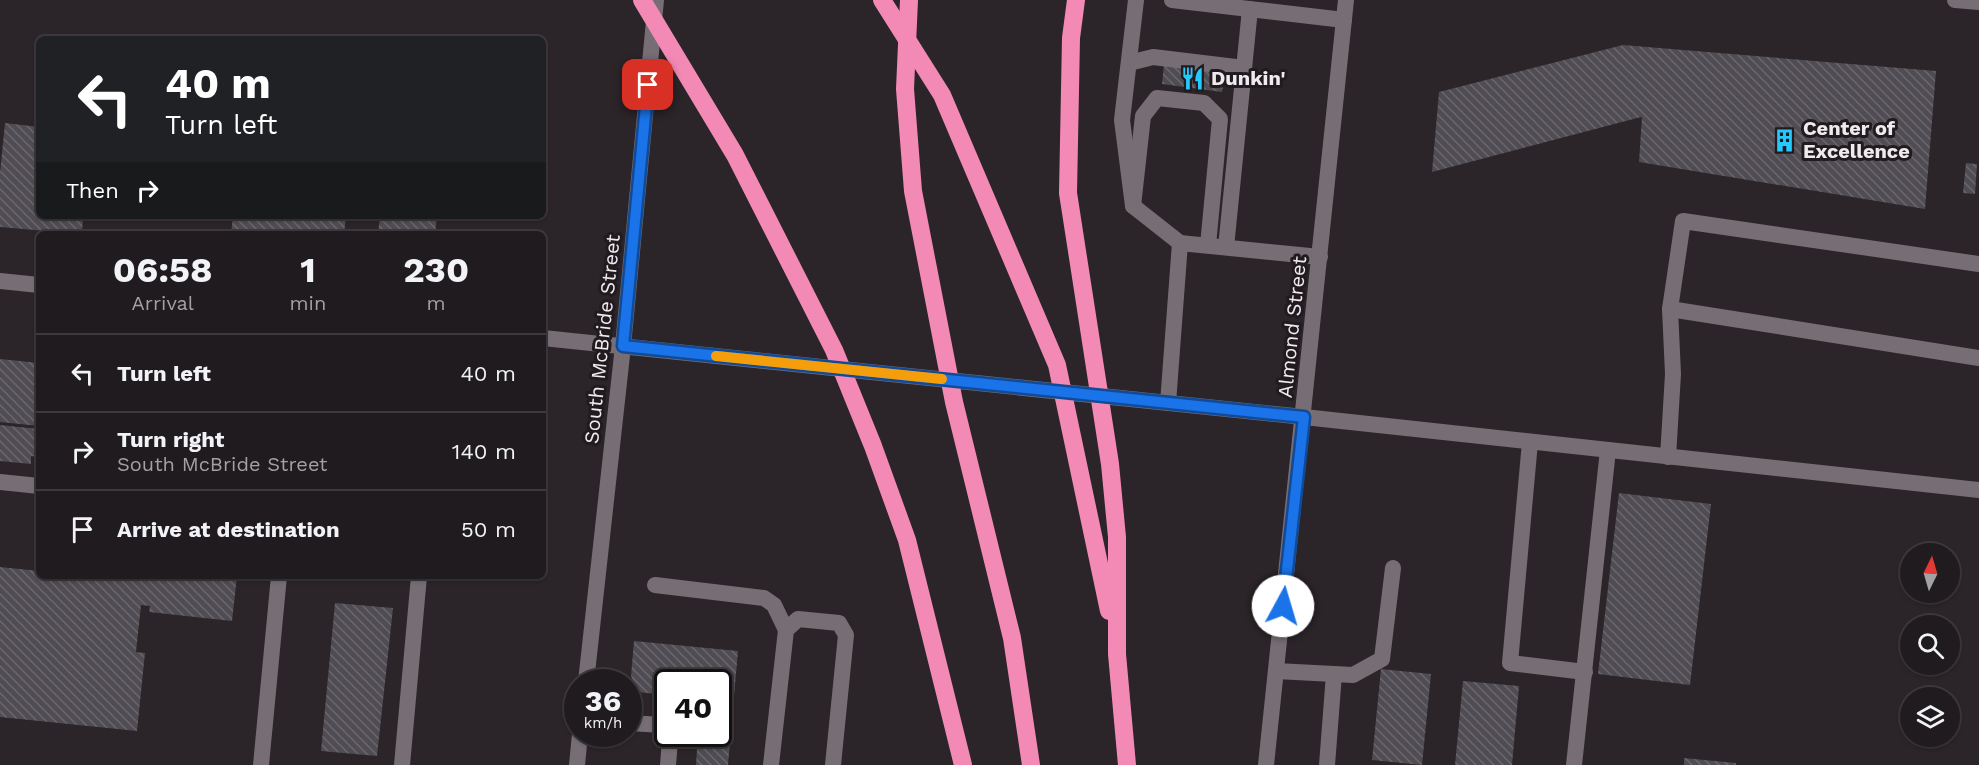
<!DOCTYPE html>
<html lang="en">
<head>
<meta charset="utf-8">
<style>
	:root { --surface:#201b1f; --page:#282428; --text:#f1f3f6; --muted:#a2a1a4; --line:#3d393d }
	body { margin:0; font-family:"Work Sans",sans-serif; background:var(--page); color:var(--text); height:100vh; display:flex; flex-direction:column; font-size:22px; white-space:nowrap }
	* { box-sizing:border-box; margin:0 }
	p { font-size:20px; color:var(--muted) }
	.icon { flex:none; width:33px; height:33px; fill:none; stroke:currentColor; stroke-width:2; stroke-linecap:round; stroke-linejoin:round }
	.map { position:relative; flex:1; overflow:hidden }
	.drawer { position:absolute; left:36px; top:231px; width:510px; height:348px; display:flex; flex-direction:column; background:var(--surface); border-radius:9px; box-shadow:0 2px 4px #0004,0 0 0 2px var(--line) }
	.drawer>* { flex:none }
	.hud { position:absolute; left:36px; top:36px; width:510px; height:183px; border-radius:9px; box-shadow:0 2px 4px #0004,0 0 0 2px var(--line); background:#202124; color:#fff; overflow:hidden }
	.needle { width:39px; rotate:5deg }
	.buttons { position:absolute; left:1900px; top:543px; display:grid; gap:12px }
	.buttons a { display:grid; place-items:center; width:60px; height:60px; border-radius:50%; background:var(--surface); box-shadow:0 2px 4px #0004,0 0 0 2px var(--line); font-size:30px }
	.speed { position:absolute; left:564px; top:669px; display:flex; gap:12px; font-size:30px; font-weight:700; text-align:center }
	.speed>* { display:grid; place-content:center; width:78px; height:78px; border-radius:50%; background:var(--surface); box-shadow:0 2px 4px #0004,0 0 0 2px var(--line); line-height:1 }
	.speed small { font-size:15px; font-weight:400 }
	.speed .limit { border:3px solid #111; border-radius:9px; background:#fff; color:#111 }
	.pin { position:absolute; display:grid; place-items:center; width:51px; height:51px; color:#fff; margin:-26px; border-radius:12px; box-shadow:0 3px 9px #0006 }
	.me { position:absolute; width:66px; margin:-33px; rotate:6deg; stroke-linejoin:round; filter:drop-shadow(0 0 4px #0008) }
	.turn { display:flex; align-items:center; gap:21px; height:126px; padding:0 30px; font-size:27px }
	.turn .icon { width:78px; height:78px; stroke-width:2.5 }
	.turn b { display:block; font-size:42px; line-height:51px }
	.then { display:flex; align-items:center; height:57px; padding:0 30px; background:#0003; gap:12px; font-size:22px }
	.eta { display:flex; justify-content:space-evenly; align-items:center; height:102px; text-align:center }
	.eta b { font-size:36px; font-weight:700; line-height:42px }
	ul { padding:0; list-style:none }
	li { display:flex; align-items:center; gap:18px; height:78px; padding:0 30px; border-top:2px solid var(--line) }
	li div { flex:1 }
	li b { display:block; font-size:22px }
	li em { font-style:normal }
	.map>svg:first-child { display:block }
	.building { fill:url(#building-back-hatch) }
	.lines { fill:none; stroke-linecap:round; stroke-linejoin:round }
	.service { stroke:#766e74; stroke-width:16 }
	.minor { stroke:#766e74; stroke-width:16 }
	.tertiary { stroke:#766e74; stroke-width:16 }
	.motorway { stroke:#f38ab5; stroke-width:18 }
	.route-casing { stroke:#114b97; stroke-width:15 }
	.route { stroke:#1a73e8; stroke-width:10 }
	.slow { stroke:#f59e0b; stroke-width:10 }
	.labels { text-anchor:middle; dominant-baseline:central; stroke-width:6; stroke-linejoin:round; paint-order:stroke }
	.poi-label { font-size:20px; font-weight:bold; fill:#eeeaed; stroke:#211b20; text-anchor:start }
	.street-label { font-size:20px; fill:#eeeaed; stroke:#211b20 }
</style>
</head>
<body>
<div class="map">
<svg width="1979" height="765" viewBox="0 0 1979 765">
	<defs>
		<pattern id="building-back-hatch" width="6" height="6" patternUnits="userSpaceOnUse" patternTransform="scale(1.5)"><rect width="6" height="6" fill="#504c53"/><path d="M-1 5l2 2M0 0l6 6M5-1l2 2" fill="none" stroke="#6a666c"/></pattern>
	</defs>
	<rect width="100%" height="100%" fill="#2b2429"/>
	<g class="building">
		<polygon points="1623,45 1936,71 1925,209 1639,162 1642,117 1641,117 1432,172 1439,92"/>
		<polygon points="1164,64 1225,73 1222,92 1162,84"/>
		<polygon points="5,123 39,127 39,216 83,216 82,234 0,227 0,173"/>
		<polygon points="1966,163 1977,164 1975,194 1963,193"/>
		<polygon points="233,216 346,216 344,234 231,234"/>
		<polygon points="380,216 437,216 435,234 378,234"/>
		<polygon points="0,359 39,363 39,426 0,422"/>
		<polygon points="0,425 39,429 39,457 31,456 31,464 0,461"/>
		<polygon points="1619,493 1711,504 1690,685 1598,674"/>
		<polygon points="0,567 39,571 39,576 237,576 232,621 149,612 150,606 141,605 136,652 145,653 137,731 0,717"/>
		<polygon points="335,603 393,608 377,756 321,751"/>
		<polygon points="634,641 738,651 728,765 696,765 698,734 718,734 718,682 668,682 668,695 637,692 631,676"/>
		<polygon points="1381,669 1431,674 1422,765 1372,760"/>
		<polygon points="1463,681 1519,686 1512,765 1455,765"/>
		<polygon points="1684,758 1736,763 1736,765 1684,765"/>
	</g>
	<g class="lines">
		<g class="service">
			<polyline points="1136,0 1122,120 1133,206 1180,243"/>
			<polyline points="1172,0 1344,20"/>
			<polyline points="1129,63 1153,57 1244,68"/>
			<polyline points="1133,206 1143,116 1157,98 1204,103 1220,119 1208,245"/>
			<polyline points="1226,247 1250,9"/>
			<polyline points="1670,309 1979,358"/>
			<polyline points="1168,403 1180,243 1320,257"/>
			<polyline points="1530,442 1510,663 1585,672"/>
			<polyline points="1668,457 1673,374 1670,309 1683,221 1979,264"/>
			<polyline points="0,482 39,486"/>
			<polyline points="655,585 764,598 774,605 786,630"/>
			<polyline points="1276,671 1353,675 1382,659 1393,568"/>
			<polyline points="628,723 663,725 670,740 668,765"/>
			<polyline points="261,765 279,576"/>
			<polyline points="402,765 419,576"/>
			<polyline points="771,765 786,630 798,619 839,623 846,635 833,765"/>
			<polyline points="1327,765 1334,674"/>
			<polyline points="1574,765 1608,450"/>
		</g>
		<polyline class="minor" points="1304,417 1979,490"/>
		<g class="tertiary">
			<polyline points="1955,0 1979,2"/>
			<polyline points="0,281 39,285"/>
			<polyline points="543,338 1304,417"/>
			<polyline points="586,682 623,346 656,0"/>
			<polyline points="577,765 580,734"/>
			<polyline points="1266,765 1346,0"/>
		</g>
		<g class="motorway">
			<polyline points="642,0 735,155 834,350 873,446 907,540 963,765"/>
			<polyline points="882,0 942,95 1057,365 1109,611"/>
			<polyline points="909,0 905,89 913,191 954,402 1012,638 1031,765"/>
			<polyline points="1076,0 1071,38 1068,193 1110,464 1117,537 1117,654 1127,765"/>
		</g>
	</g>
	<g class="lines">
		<defs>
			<polyline id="route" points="648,85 623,346 1304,417 1283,606"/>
		</defs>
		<use href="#route" class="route-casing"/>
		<use href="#route" class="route"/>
		<polyline class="slow" points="716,356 942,379"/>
	</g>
	<defs>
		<symbol id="restaurant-bare" viewBox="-9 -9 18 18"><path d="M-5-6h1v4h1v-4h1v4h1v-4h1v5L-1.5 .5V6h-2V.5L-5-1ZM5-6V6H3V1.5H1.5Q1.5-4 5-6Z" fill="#26c9fe" stroke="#211b20" stroke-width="2.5" paint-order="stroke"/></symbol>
		<symbol id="building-bare" viewBox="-9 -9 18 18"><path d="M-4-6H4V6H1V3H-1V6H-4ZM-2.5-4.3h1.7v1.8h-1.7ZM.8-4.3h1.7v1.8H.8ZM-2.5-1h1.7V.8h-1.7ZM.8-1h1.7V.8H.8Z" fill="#26c9fe" stroke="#211b20" stroke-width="2.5" paint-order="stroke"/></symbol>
	</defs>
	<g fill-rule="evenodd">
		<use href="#restaurant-bare" x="1176" y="62" width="33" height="33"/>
		<use href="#building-bare" x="1768" y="124" width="33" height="33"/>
	</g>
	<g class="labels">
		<g class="poi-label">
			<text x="1211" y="78">Dunkin'</text>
			<text x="1803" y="128">Center of<tspan x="1803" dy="23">Excellence</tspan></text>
		</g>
		<g class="street-label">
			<text transform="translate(1292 327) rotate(-84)">Almond Street</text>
			<text transform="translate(602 339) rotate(-84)">South McBride Street</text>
		</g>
	</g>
</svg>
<div class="buttons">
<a><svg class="needle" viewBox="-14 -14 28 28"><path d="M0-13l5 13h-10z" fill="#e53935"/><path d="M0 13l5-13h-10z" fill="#a2a1a4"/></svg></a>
<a><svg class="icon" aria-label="search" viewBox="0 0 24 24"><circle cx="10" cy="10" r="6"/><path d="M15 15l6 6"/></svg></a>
<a><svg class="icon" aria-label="layers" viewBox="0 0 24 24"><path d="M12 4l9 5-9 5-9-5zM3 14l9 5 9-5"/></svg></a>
</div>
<div class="speed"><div>36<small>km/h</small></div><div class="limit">40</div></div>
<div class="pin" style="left:648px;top:85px;background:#d93025"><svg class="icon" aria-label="arrive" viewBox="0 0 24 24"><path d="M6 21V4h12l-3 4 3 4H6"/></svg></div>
<svg class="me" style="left:1283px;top:606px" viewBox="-20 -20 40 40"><circle r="19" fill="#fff"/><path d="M0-13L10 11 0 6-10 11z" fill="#1a73e8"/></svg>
<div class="hud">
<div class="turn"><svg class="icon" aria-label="left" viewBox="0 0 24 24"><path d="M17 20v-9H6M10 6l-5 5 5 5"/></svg><div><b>40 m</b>Turn left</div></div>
<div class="then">Then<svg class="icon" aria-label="right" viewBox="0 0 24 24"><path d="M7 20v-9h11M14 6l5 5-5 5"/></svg></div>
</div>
<section class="drawer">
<div class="eta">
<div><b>06:58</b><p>Arrival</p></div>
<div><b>1</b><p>min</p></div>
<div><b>230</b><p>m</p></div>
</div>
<ul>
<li><svg class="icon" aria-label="left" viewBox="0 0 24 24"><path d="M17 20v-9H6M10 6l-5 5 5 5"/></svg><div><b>Turn left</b></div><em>40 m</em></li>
<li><svg class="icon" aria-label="right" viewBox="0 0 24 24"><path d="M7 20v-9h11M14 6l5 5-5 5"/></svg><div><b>Turn right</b><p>South McBride Street</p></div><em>140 m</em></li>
<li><svg class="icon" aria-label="arrive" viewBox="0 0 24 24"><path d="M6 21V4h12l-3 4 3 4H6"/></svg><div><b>Arrive at destination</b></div><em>50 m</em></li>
</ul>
</section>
</div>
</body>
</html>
